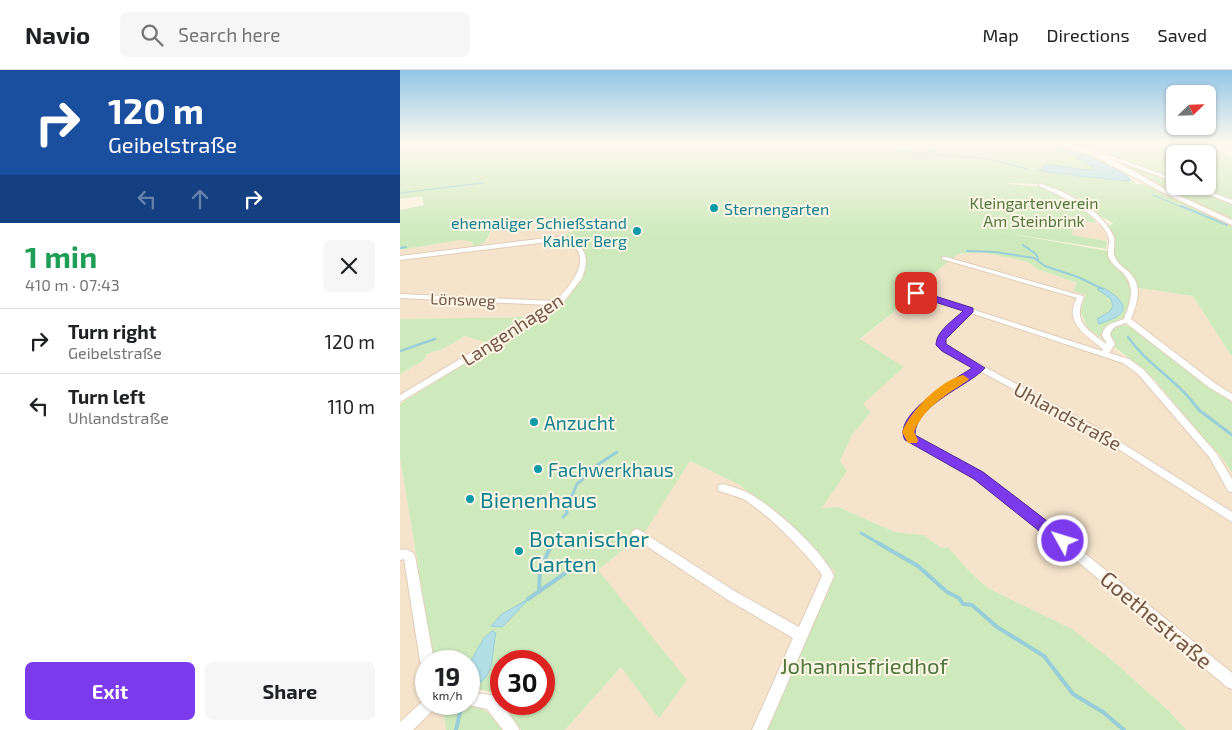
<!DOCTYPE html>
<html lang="en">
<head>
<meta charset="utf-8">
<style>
	:root { --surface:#fff; --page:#f6f6f6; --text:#202124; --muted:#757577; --line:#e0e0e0; --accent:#7c3aed }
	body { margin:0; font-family:"Exo 2",sans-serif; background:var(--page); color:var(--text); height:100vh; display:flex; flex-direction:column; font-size:19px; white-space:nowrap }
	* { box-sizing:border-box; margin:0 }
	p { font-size:16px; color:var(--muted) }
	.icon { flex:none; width:28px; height:28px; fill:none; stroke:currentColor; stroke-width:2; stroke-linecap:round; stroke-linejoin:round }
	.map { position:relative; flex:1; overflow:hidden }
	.details { display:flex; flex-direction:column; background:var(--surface); width:400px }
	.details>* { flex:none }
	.top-card { background:#1a4fa0; color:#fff; overflow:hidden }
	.needle { width:32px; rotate:67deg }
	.tools { position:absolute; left:766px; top:15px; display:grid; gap:10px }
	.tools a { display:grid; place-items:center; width:50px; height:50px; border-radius:8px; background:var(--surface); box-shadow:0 1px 4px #0004; font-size:25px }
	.speed { position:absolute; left:15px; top:580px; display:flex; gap:10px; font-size:25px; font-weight:700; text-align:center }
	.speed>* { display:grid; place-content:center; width:65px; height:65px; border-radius:50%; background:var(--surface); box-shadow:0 1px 4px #0004; line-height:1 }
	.speed small { font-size:12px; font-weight:400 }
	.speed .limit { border:8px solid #d22; background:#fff; color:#111 }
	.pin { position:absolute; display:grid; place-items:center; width:42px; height:42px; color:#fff; margin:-21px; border-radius:10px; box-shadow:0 2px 8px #0006 }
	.me { position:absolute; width:55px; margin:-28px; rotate:309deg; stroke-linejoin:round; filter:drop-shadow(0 0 4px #0008) }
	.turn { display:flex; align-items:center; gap:18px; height:105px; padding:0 25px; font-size:22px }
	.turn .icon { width:65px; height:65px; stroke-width:2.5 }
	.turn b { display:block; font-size:35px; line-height:42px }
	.lanes { display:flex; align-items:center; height:48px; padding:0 25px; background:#0003; justify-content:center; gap:25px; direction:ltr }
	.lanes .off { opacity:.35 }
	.round { display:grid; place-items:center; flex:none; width:52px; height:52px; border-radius:8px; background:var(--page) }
	.overview { display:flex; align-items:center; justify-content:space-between; height:85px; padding:0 25px }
	h1 { font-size:30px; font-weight:700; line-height:38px; color:#1e9e55 }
	.cta { display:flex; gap:10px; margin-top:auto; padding:10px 25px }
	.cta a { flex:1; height:58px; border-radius:8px; background:var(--accent); color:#fff; font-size:20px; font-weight:700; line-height:58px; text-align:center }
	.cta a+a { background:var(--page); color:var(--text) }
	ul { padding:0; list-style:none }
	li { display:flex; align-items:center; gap:15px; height:65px; padding:0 25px; border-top:1px solid var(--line) }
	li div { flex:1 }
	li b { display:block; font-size:19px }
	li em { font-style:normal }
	header { display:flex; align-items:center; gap:30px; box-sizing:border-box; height:70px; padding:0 25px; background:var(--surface); border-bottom:1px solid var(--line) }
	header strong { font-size:24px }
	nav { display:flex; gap:28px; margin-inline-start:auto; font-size:18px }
	.search { width:350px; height:45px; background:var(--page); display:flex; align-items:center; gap:12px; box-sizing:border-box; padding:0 18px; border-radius:8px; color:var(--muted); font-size:19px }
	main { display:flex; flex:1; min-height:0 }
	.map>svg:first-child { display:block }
	.residential { fill:#f5e3cc }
	.green { fill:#ceeabd; fill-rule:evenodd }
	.water { fill:#b3dee6; stroke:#99cdd8 }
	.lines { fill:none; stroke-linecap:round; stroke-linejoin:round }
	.stream-far4 { stroke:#99cdd8; stroke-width:1 }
	.stream-far3 { stroke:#99cdd8; stroke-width:2 }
	.stream-far2 { stroke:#99cdd8; stroke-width:2.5 }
	.stream-far1 { stroke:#99cdd8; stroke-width:3 }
	.stream { stroke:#99cdd8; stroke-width:4 }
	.street-casing { stroke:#e1cdba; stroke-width:2 }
	.secondary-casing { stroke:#e6cfb8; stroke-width:3 }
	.street { fill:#fff; fill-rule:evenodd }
	.secondary { fill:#fff; fill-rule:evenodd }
	.route { fill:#7c3aed; stroke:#51269a }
	.slow { fill:#f59e0b }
	.culture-dot { fill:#0f9aa8; stroke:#fff5e5; stroke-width:2 }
	.labels { text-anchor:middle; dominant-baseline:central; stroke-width:4; stroke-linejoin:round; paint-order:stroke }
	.far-park-label { font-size:16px; fill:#4e793e; stroke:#fff5e5 }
	.far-culture-label { font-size:16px; fill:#0d838f; stroke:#fff5e5; text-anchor:start }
	.far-street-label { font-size:16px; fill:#735746; stroke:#fff5e5 }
	.street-label { font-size:19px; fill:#735746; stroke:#fff5e5 }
	.culture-label { font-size:19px; fill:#0d838f; stroke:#fff5e5; text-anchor:start }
	.near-culture-label { font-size:22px; fill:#0d838f; stroke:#fff5e5; text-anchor:start }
	.near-street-label { font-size:22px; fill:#735746; stroke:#fff5e5 }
	.near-park-label { font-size:22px; fill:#4e793e; stroke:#fff5e5 }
</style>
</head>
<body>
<header>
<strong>Navio</strong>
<div class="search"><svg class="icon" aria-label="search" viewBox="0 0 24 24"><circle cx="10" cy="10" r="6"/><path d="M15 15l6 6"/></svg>Search here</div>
<nav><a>Map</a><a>Directions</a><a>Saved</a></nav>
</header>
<main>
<section class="details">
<div class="top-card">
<div class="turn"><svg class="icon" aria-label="right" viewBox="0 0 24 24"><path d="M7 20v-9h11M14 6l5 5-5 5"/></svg><div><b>120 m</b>Geibelstraße</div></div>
<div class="lanes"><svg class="icon off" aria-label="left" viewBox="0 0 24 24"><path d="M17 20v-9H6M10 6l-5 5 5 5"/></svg><svg class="icon off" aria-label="ahead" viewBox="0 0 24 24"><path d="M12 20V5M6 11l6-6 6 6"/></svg><svg class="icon" aria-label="right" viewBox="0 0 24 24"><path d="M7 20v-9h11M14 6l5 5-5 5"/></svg></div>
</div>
<div class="overview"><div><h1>1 min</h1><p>410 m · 07:43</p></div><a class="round"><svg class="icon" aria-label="close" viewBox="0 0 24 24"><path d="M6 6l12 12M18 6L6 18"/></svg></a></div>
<ul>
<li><svg class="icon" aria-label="right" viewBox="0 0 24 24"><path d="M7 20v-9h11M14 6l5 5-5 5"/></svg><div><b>Turn right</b><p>Geibelstraße</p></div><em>120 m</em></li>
<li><svg class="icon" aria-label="left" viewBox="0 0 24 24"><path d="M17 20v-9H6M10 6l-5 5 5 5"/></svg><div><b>Turn left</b><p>Uhlandstraße</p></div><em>110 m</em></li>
</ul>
<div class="cta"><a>Exit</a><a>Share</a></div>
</section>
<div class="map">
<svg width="832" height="660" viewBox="0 0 832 660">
	<rect width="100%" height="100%" fill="#fdf2de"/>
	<g class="residential">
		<polygon points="172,149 172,162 163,166 174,170 183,182 180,210 170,224 140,247 0,249 0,180 60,170 73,172 72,176 88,170 93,154 123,151 123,154"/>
		<polygon points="673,150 700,154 708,167 707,171 671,165"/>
		<polygon points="582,182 628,192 637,199 677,213 686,225 681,236 681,246 688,258 751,307 820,385 832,403 832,660 786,660 769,641 712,590 672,559 588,518 571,503 548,477 542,478 523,465 495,462 438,437 421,438 447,401 440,391 452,365 471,342 462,334 504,297 460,270 519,222 528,208 537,199 558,184"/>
		<polygon points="730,217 793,226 832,287 832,331 728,255 723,255 717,250 722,249"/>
		<polygon points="66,266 93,276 0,334 0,304 23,291 27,284 43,279"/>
		<polygon points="0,388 34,591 26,591 26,634 42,634 46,660 0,660"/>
		<polygon points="289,391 340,415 435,501 365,660 165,660 221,597 198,500 245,462"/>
	</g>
	<g class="green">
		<path d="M0,73h651c30,8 64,17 85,41h9l87,42v131l-39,-61 -62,-9 -1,16 -4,14 -8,3 5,5 15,4 73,58 21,14v72l-12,-18 -25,-27 -36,-43 -15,-16 -56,-41 -8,-17 6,-16 -13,-4 4,-8 -40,-14 -9,-7 -46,-10 -24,2 -30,24 -9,14 -59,47 44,28 -41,37 8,8 -19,23 -12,26 7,10 -25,37 16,-1 57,25 28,3 19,13 6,-1 23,26 17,15 84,41 40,31 57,51 17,19h-421l70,-159 -95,-86 -50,-24 -45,71 -47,38 89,110 -28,38 -38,-51 -56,63h-44l-18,-26h41v-43h-43v41c-7,-12 -19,-13 -32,-12v-29h-35l-34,-203v-54c31,-20 63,-39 95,-59 26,-15 53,-31 75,-52 20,-18 22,-48 -7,-57l9,-4v-13l-50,5v-3l-29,3c-5,14 -6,21 -21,23l1,-5 -13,-2 -60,10v-40l24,-5 -2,-9 -22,3zM607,113l30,1 13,3 64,37 -6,1 7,15 -2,12 -113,-20 106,17 1,-8 -35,-6 2,-15 23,3c-11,-13 -39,-33 -56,-36 -11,-2 -24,-1 -34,-4z"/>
		<polygon points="662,73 812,73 816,78 832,88 832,129 795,116 808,116 808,84 775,84 775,109 715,87"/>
		<polygon points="706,88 775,112 775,116 788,116 832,133 832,151 771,122"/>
		<polygon points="129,247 86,273 65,266 43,279 27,284 23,291 0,304 0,249"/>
		<path d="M51,635c30,0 33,0 51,25h-56l-3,-22z"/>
	</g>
	<g class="water">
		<path d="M671,79l48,21 11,9 -1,2 -50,-5 -32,-4 -6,-3 4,-4c17,-1 34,7 50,4l-29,-18z"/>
		<polygon points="704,218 717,227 723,235 723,241 717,247 699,254 697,249 709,242 713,236 711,229 697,219"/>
		<polygon points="130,528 102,557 91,556 102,544"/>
		<path d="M92,561l4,2c-5,20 0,50 -27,53v-22l15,-26z"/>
	</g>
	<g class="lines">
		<g class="stream-far4">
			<polyline points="639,73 668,82"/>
			<polyline points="499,81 551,86"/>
			<polyline points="527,81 539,82"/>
			<polyline points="554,86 590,89 628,99"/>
			<polyline points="638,100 649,102"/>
			<polyline points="0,123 83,113"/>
			<polyline points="753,125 784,138"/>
		</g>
		<g class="stream-far3">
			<polyline points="781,136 827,155"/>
			<polyline points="623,175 636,184 638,189"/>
			<polyline points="0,178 6,177"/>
			<polyline points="567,181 595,182 634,188 645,196 678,207 703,219"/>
		</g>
		<g class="stream-far2">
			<path d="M728,267c17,25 44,40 64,64"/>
			<polyline points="0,281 35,269"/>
		</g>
		<g class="stream-far1">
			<polyline points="791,330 799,340 832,365"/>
			<polyline points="183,407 185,403 217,382"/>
			<polyline points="171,428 177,414 183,409"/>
			<polyline points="163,447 167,443 166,435"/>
			<polyline points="461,463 480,474"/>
		</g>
		<g class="stream">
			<polyline points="478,473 518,496 547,522 559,528 563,534 572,535 597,557 644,586 673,624 703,642 724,660"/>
			<polyline points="139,522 140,500 150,478"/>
			<polyline points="128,529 180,493"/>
			<polyline points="56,660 61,638"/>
		</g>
		<defs>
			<g id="street">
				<polygon points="698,85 711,86 775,109 775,112 709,88 697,87"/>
				<path d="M641,114c27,8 61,26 73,53 2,7 -3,15 2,22 3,6 9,9 14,14 13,14 7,30 1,46l85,65 16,10v7l-22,-13 -84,-65c-8,3 -14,3 -16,12l5,9 -6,9 20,6 15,11 73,84 15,25v13l-4,-1 -18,-33 -72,-84 -15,-11 -152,-50 -26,26v5l3,3 153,83 131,82v10l-137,-88 -115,-63c-23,14 -63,35 -66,65l68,37 46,34 204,166v16l-5,-2 -207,-174 -46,-34 -68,-40c-10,-27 49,-59 68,-71l-32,-17 -5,-6 1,-8 27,-26 -51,-17v-2h4l184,59 1,-2c-17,-14 -40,-27 -26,-51l-135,-39v-2h4l137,39 1,1c-12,25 4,33 23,47l-5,-9c3,-12 12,-12 22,-16 7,-17 12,-33 -2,-47 -5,-4 -10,-8 -13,-14 -3,-7 1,-13 0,-19 -5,-23 -50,-45 -70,-53v-2z"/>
				<polygon points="788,116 795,116 832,130 832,134"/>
				<path d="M164,166l13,7 7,9 2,8 -1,9 -3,9 -16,21 -24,18 -142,85v-7l150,-90 -150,-7v-4l155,7c17,-15 42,-48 9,-61l-164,20v-4z"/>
				<path d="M323,414c10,3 20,6 29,11 25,15 70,55 82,81l-67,154h-15l41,-92 -65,-38 -95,-63 -2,-3 2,-3 4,-2 4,2 95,61 63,35 23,-51 -2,-4c-19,-24 -49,-55 -75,-72 -8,-4 -17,-6 -26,-9l-1,-3 1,-3z"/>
				<polygon points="6,479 13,483 15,486 34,591 26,591 26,597 22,596 20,591 4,489 0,490 0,480"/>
				<polygon points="69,622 91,625 96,627 117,655 119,660 103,660 87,639 64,634 69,634"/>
				<polygon points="26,628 26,634 36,634 34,639 13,660 0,660 0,652"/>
			</g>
			<path id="secondary" d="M653,73c32,-4 87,33 116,48 21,10 42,19 63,29v5l-68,-32 -74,-39z"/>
		</defs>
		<use href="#street" class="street-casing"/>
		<use href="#secondary" class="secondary-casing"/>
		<use href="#street" class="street"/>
		<use href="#secondary" class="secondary"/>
	</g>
	<linearGradient id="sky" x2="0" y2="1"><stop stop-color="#93c5e7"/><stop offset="0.44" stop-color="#fef9f0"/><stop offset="1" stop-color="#fef9f0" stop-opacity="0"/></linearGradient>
	<rect width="832" height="165" fill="url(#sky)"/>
	<path class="route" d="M516,220l57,18v4l-27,27v5l39,24c-16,18 -71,37 -70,67l68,37 85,65 2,4 -2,5 -5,1 -5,-1 -84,-67 -69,-39c-14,-25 50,-61 67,-72l-30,-17 -6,-6c0,-14 18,-25 27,-34l-50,-16 -1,-2z"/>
	<path class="slow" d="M563,305l6,4 -2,2c-21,14 -43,26 -53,51l4,8 -1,3h-9l-6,-11c9,-22 38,-51 61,-57z"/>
	<g class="culture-dot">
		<circle cx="314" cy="138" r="5"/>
		<circle cx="237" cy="161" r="5"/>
		<circle cx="134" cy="352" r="5"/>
		<circle cx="138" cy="399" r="5"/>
		<circle cx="70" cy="429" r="5"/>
		<circle cx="119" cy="481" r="5"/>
	</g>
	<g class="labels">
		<g class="far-park-label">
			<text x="634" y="132">Kleingartenverein<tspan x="634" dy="18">Am Steinbrink</tspan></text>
		</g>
		<g class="far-culture-label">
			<text x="324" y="138">Sternengarten</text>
			<text x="227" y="152" text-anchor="end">ehemaliger Schießstand<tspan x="227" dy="18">Kahler Berg</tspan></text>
		</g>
		<g class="far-street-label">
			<text transform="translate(63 229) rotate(2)">Lönsweg</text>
		</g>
		<g class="street-label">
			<text transform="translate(112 259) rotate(-33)">Langenhagen</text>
			<text transform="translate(668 346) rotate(29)">Uhlandstraße</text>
		</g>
		<g class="culture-label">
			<text x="144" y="352">Anzucht</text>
			<text x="148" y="399">Fachwerkhaus</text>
		</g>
		<g class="near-culture-label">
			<text x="80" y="429">Bienenhaus</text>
			<text x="129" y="468">Botanischer<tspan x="129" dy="25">Garten</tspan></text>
		</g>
		<g class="near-street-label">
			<text transform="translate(757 549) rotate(40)">Goethestraße</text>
		</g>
		<g class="near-park-label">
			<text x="464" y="595">Johannisfriedhof</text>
		</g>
	</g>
</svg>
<div class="tools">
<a><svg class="needle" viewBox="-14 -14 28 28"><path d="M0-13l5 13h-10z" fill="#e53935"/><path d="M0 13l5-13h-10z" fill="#757577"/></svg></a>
<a><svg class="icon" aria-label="search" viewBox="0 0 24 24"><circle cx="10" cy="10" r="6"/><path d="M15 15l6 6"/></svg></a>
</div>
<div class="speed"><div>19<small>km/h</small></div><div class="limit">30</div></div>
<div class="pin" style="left:516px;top:223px;background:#d93025"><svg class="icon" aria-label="arrive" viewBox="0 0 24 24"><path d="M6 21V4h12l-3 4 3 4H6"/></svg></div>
<svg class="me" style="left:663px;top:471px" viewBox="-20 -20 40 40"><circle r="17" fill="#7c3aed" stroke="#fff" stroke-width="3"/><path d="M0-11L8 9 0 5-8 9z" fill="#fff"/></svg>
</div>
</main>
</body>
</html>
